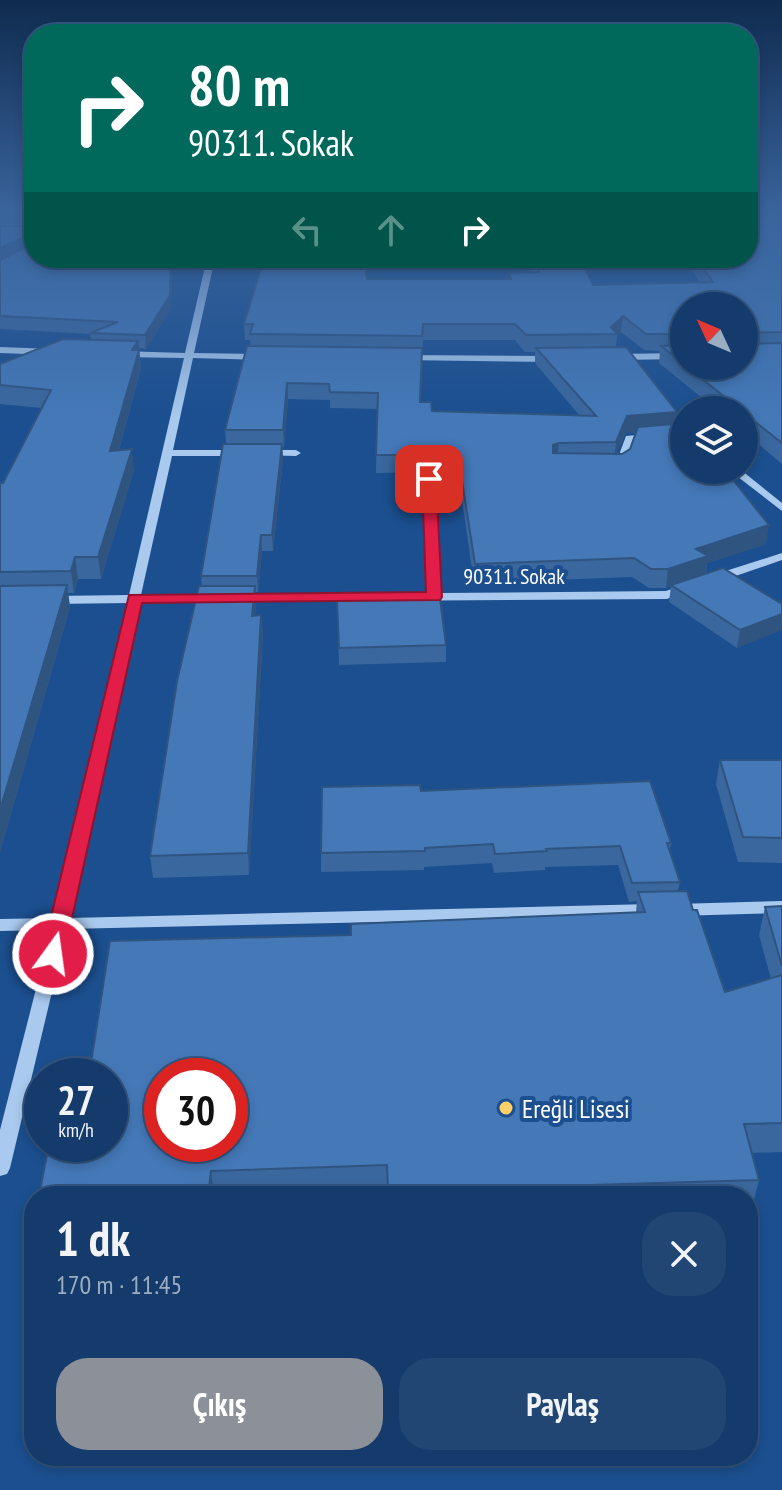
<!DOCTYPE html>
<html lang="tr">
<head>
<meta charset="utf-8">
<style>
	:root { --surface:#143b6b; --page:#214673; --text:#f1f3f6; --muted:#9dadc1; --line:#33557e; --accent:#8c9099 }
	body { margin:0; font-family:"PT Sans Narrow",sans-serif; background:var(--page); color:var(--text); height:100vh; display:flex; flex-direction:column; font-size:30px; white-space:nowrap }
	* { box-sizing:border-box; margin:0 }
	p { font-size:26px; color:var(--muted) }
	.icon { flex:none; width:44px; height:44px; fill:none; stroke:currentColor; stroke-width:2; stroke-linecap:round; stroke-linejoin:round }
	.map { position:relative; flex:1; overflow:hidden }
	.details { position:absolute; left:24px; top:1186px; width:734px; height:280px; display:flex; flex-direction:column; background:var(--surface); border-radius:32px; box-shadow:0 4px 12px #0003,0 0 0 2px var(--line) }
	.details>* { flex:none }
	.guide { position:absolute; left:24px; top:24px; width:734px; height:244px; border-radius:32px; box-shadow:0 4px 12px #0003,0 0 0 2px var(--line); background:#00695c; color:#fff; overflow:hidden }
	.needle { width:52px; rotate:314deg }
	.controls { position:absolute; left:670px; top:292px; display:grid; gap:16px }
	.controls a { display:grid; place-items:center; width:88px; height:88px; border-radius:50%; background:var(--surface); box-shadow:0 4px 12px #0003,0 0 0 2px var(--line); font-size:40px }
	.speed { position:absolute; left:24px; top:1058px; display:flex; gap:16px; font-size:40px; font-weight:700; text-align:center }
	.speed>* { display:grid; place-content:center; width:104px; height:104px; border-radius:50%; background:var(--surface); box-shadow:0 4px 12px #0003,0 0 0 2px var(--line); line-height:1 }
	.speed small { font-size:20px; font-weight:400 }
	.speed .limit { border:12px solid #d22; background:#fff; color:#111 }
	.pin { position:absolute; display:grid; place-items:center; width:68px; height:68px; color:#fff; margin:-34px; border-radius:16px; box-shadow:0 4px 12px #0006 }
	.me { position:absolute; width:88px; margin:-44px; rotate:14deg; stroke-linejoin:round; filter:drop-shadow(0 0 6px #0008) }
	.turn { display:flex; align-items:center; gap:28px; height:168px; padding:0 32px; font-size:36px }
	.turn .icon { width:104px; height:104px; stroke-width:2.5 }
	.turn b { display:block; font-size:56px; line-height:68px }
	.lanes { display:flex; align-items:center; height:76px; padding:0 32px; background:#0003; justify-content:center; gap:40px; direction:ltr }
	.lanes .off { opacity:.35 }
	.round { display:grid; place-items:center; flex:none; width:84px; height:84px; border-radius:32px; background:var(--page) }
	.headline { display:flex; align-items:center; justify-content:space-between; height:136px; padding:0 32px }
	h1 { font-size:48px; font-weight:800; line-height:60px }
	.cta { display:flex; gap:16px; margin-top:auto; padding:16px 32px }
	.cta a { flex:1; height:92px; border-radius:32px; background:var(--accent); color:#fff; font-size:32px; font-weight:800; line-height:92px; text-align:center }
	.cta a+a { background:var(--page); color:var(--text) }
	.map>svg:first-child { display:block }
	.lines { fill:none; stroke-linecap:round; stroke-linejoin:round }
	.minor { fill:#a9c9ee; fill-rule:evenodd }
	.wall { fill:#3a679d; fill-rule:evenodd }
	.shaded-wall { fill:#305480 }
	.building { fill:#4478b7; stroke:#305480; stroke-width:2; fill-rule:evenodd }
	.route { fill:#e11d48; stroke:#92132f; stroke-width:2 }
	.poi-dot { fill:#ffd166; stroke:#1b4f8f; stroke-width:3 }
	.labels { text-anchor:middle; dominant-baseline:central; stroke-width:8; stroke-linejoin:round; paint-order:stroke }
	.street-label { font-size:22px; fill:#fff; stroke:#1b4f8f }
	.near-poi-label { font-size:26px; fill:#fff; stroke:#1b4f8f; text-anchor:start }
</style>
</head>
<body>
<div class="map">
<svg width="782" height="1490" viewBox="0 0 782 1490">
	<rect width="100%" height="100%" fill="#1b4f8f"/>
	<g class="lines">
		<g class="minor">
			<polygon points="207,258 215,258 194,353 264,354 269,357 264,360 193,358 173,450 239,450 244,453 239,456 172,456 141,595 212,594 218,598 212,602 140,603 70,918 651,904 657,906 659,910 657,914 651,916 67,929 10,1168 7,1174 0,1176 0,1130 51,930 0,931 0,919 54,918 128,603 52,604 46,600 52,596 129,595 184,358 120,357 115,354 120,351 185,353"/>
			<polygon points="0,347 52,349 57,352 52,355 0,353"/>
			<polygon points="684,353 684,359 616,360 611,357 616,354"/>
			<polygon points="404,355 552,356 557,359 552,362 401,360 399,358"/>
			<polygon points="684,431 684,437 634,441 624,467 616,469 611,466 616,463 626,436"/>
			<polygon points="264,450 296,450 301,453 296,456 260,455 260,451"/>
			<polygon points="729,470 741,470 782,503 782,511"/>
			<polygon points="429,476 434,479 440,593 666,591 686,584 692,588 667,599 236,602 230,598 236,594 428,593 424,479"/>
			<polygon points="782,553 782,560 718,582 710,582 708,579 710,576"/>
			<polygon points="782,901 782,913 676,916 670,914 668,910 670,906 676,904"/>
		</g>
	</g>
	<g class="wall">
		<polygon points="0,209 34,209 34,258 171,308 146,349 139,348 141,368 119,450 134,470 101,579 78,579 74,593 68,593 70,607 0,852 0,483 3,483 42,408 0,404 0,364 91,340 90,334 0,329"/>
		<path d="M782,209v255l-38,-32v-22h-27l-58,-47 1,-12 -16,-1 -23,-18 -4,4 -1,11 61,65 -1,12 90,120 -59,19 -1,10 76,31 -45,44 -68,-46 2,-16 -5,2h-17l-17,-11 -158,6 -16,-111 -82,1 1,-64 -47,-1v-8l-42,-1 -4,48h-2l1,12 -10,92h-11l-4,41h-2l-1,24 6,-1 2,20 -14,240 -96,3 -3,-22 52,-270 -1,-10 25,-132 -1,-14 26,-84 -1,-6h-5l-1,-16 123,-45h142v-6h23l-5,-15h53l13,27 107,-3 -17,-24h65zM684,306l60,60h-60zM423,340h92l10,12h10v11l45,53 -148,-5 -12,-9zM636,432l-6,17 -8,5h-6l10,-21z"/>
		<polygon points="337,601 446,645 446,662 339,665"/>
		<polygon points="720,760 782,760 782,863 738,862 716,784"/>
		<polygon points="421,791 671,843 670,851 680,882 678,891 693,910 725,992 771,979 759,935 765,907 782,906 782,1152 751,1153 759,1180 752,1208 748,1209 748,1196 388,1196 387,1193 305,1196 39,1196 92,1057 351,935 636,912 637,901 629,902 618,865 545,867 545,870 494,873 492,863 424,867 424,870 321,872 321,853"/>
	</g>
	<g class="shaded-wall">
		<polygon points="31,234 33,246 0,262 0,248"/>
		<polygon points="171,258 173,258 171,308 146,349 145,335"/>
		<polygon points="623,316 621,332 617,336 617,334 611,327"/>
		<polygon points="138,341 141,368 113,471 110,451 132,350"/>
		<polygon points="287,383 288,399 284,447 283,430"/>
		<polygon points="677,412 675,428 626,433 614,459 616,442 627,416"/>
		<polygon points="559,443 557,460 552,462 553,445"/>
		<polygon points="282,444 283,459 273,551 272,535"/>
		<polygon points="132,449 134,470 101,579 98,557"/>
		<polygon points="769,525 766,544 707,563 705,575 666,588 668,569 696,549"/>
		<polygon points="261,535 262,551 258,592 257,576"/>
		<polygon points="75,557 78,579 74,593 71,571"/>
		<polygon points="67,585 70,607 0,852 0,810"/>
		<polygon points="255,586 256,605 253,635 252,616"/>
		<polygon points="782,614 782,630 737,648 740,630"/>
		<polygon points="261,615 263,635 249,875 248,853"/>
		<polygon points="211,1171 214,1196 210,1196 209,1188"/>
	</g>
	<g class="building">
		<polygon points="0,209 34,209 34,217 0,216"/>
		<polygon points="748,209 782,209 782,332 746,333 744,335 744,306 684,306 684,334 646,334 623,316 611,327 617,334 526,335 515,324 423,324 422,336 250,334 253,324 244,324 264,258 363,258 367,279 511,279 509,273 539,272 533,258 580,258 593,285 713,282 695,258 748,258"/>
		<polygon points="34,219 34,236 31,234 0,248 0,226 32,226"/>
		<polygon points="34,242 34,258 171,258 170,295 145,335 90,333 118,322 0,316 0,260 33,244"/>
		<polygon points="744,337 747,344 782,343 782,443 744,413 744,410 741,410 686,366 744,366"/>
		<polygon points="63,339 138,341 132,350 139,350 110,451 132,449 98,557 75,557 71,571 0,572 0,483 3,483 51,390 0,385 0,364"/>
		<polygon points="684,345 684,364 661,346"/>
		<polygon points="247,346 422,348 420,402 431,402 432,411 596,416 536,348 626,347 677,412 627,416 616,442 559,443 553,445 553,453 622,454 630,449 638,427 684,423 684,470 725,470 769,525 696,549 708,556 668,569 651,569 634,558 475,564 458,455 376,455 378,393 330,392 329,384 287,383 283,430 225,430"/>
		<polygon points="223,444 282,444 272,535 261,535 257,576 201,576"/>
		<polygon points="723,568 782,604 782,614 740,630 671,585"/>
		<polygon points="67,585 0,810 0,586"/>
		<polygon points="199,586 255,586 252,616 261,615 248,853 150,856 177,681"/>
		<polygon points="440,599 446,645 339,648 337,601"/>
		<polygon points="720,760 782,760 782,838 743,837"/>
		<polygon points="650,781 671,843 667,843 680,882 632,883 620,846 546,849 547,851 495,854 493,844 425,848 425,851 321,853 322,787 420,785 421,791"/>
		<path d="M687,891l6,19h4l28,82 57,-17v148l-38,1 15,56 -371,11 -1,-26 -176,6 -2,17 -38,1 -1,7h-131l10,-52h61v-68h-49l4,-18 27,-1 18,-116 241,-6v-11l294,-12 -7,-20zM162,1076h68v68h-68z"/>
		<polygon points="782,906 782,966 765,907"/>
	</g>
	<linearGradient id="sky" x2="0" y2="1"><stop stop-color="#0f2b4f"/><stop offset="0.5" stop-color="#39639b"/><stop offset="1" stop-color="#39639b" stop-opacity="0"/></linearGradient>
	<rect width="782" height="417" fill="url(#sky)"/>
	<polygon class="route" points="429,474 436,479 442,597 440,600 142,603 64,954 60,960 45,960 42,954 129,595 426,592 422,479"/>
	<circle class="poi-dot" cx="506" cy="1108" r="8"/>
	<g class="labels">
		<g class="street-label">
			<text x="514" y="576">90311. Sokak</text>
		</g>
		<g class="near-poi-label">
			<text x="522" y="1108">Ereğli Lisesi</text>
		</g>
	</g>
</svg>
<div class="controls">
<a><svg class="needle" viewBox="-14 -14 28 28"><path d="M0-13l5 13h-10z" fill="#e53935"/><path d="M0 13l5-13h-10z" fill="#9dadc1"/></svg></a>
<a><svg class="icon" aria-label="layers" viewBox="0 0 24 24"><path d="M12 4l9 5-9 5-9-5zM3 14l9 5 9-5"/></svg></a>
</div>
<div class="speed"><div>27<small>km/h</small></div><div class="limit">30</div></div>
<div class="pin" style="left:429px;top:479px;background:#d93025"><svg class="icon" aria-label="arrive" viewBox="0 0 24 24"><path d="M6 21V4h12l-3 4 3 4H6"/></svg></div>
<svg class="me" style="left:53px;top:954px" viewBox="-20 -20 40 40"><circle r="17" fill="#e11d48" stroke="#fff" stroke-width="3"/><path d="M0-11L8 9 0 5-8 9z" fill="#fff"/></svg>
<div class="guide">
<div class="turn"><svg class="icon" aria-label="right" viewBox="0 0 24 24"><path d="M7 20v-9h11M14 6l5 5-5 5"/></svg><div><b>80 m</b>90311. Sokak</div></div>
<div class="lanes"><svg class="icon off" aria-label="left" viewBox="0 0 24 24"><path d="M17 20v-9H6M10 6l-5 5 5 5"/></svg><svg class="icon off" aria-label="ahead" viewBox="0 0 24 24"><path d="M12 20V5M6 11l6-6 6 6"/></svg><svg class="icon" aria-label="right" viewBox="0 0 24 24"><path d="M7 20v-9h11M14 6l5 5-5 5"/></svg></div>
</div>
<section class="details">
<div class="headline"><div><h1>1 dk</h1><p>170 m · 11:45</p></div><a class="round"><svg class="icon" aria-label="close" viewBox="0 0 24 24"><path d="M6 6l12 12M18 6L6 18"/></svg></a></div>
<div class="cta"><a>Çıkış</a><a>Paylaş</a></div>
</section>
</div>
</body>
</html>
